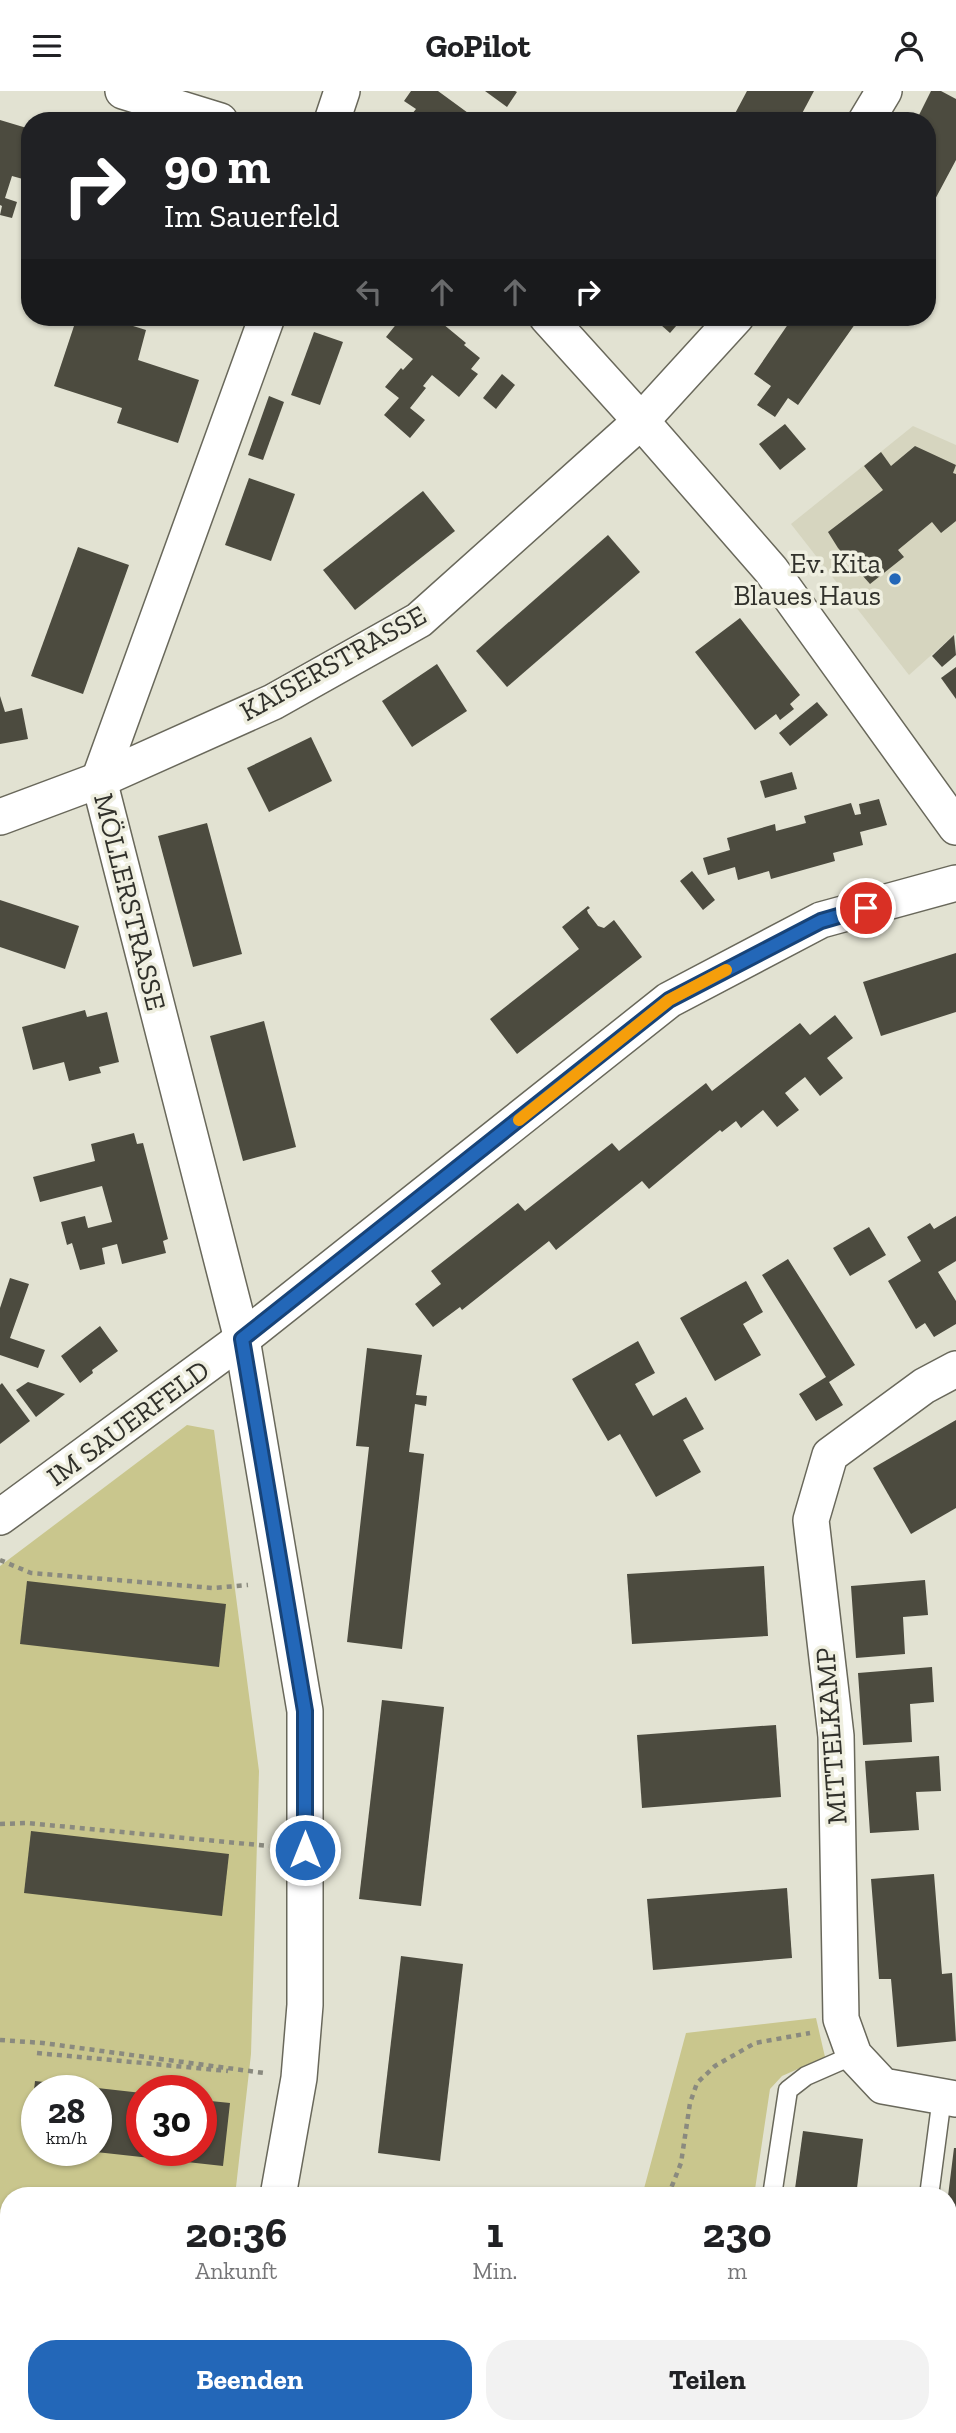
<!DOCTYPE html>
<html lang="de">
<head>
<meta charset="utf-8">
<style>
	:root { --surface:#fff; --page:#f2f2f2; --text:#202124; --muted:#757577; --accent:#2367b8 }
	body { margin:0; font-family:"Zilla Slab",serif; background:var(--page); color:var(--text); height:100vh; display:flex; flex-direction:column; font-size:26px; white-space:nowrap }
	* { box-sizing:border-box; margin:0 }
	p { font-size:23px; color:var(--muted) }
	.icon { flex:none; width:38px; height:38px; fill:none; stroke:currentColor; stroke-width:2; stroke-linecap:round; stroke-linejoin:round }
	.map { position:relative; flex:1; overflow:hidden }
	.drawer { position:absolute; left:0px; top:2096px; width:957px; height:247px; display:flex; flex-direction:column; background:var(--surface); border-radius:28px 28px 0 0; box-shadow:0 2px 5px #0004 }
	.drawer>* { flex:none }
	.guide { position:absolute; left:21px; top:21px; width:915px; height:214px; border-radius:28px; box-shadow:0 2px 5px #0004; background:#202124; color:#fff; overflow:hidden }
	.speed { position:absolute; left:21px; top:1984px; display:flex; gap:14px; font-size:35px; font-weight:700; text-align:center }
	.speed>* { display:grid; place-content:center; width:91px; height:91px; border-radius:50%; background:var(--surface); box-shadow:0 2px 5px #0004; line-height:1 }
	.speed small { font-size:18px; font-weight:400 }
	.speed .limit { border:10px solid #d22; background:#fff; color:#111 }
	.pin { position:absolute; display:grid; place-items:center; width:60px; height:60px; color:#fff; margin:-30px; border:4px solid #fff; border-radius:50%; box-shadow:0 2px 7px #0007 }
	.me { position:absolute; width:77px; margin:-38px; rotate:0deg; stroke-linejoin:round; filter:drop-shadow(0 0 5px #0008) }
	.turn { display:flex; align-items:center; gap:24px; height:147px; padding:0 28px; font-size:32px }
	.turn .icon { width:91px; height:91px; stroke-width:2.5 }
	.turn b { display:block; font-size:49px; line-height:60px }
	.lanes { display:flex; align-items:center; height:66px; padding:0 28px; background:#0003; justify-content:center; gap:35px; direction:ltr }
	.lanes .off { opacity:.35 }
	.eta { display:flex; justify-content:space-evenly; align-items:center; height:119px; text-align:center }
	.eta b { font-size:42px; font-weight:700; line-height:49px }
	.action { display:flex; gap:14px; margin-top:auto; padding:14px 28px }
	.action a { flex:1; height:80px; border-radius:28px; background:var(--accent); color:#fff; font-size:28px; font-weight:700; line-height:80px; text-align:center }
	.action a+a { background:var(--page); color:var(--text) }
	header { display:flex; justify-content:space-between; align-items:center; height:91px; padding:0 28px; background:var(--surface); font-size:32px; font-weight:700 }
	.map>svg:first-child { display:block }
	.built { fill:#d6d5bf }
	.green { fill:#c9c68d; fill-rule:evenodd }
	.building { fill:#4c4b3f }
	.lines { fill:none; stroke-linecap:round; stroke-linejoin:round }
	.service-casing { stroke:#69685b; stroke-width:21 }
	.minor-casing { stroke:#69685b; stroke-width:38 }
	.path { stroke:#8a8a7f; stroke-width:4.5; stroke-dasharray:5 5; stroke-linecap:butt }
	.service { stroke:#fff; stroke-width:18 }
	.minor { stroke:#fff; stroke-width:35 }
	.route-casing { stroke:#174378; stroke-width:18 }
	.route { stroke:#2367b8; stroke-width:12 }
	.slow { stroke:#f59e0b; stroke-width:12 }
	.poi-dot { fill:#2367b8; stroke:#efefe0; stroke-width:2.5 }
	.labels { text-anchor:middle; dominant-baseline:central; stroke-width:7; stroke-linejoin:round; paint-order:stroke }
	.poi-label { font-size:28px; fill:#31312b; stroke:#efefe0; text-anchor:end }
	.street-label { font-size:28px; fill:#31312b; stroke:#efefe0 }
</style>
</head>
<body>
<header><svg class="icon" aria-label="menu" viewBox="0 0 24 24"><path d="M4 6h16M4 12h16M4 18h16"/></svg>GoPilot<svg class="icon" aria-label="person" viewBox="0 0 24 24"><circle cx="12" cy="8" r="4"/><path d="M4 21q1-7 8-7t8 7"/></svg></header>
<div class="map">
<svg width="956" height="2342" viewBox="0 0 956 2342">
	<rect width="100%" height="100%" fill="#e2e2d2"/>
	<g class="built">
		<polygon points="913,335 956,354 956,542 909,584 791,433"/>
		<polygon points="273,2334 582,2335 580,2342 272,2342"/>
	</g>
	<g class="green">
		<path d="M187,1334l27,5 45,341 -8,283 -16,142h-226v229l187,1 -1,7h-195v-867zM37,2000h59v60h-59zM142,2000h59v60h-59z"/>
		<polygon points="816,1927 825,1966 782,1985 770,1998 754,2105 642,2105 686,1942"/>
	</g>
	<g class="building">
		<polygon points="411,0 438,0 479,30 411,30 408,28 416,18 404,10"/>
		<polygon points="485,0 515,0 517,1 507,16"/>
		<polygon points="747,0 814,0 798,30 731,30"/>
		<polygon points="931,0 941,0 956,8 956,69 932,114 928,111 928,30 916,30"/>
		<polygon points="0,29 30,38 30,90 12,85 5,107 17,111 12,127 0,124 2,115 0,114"/>
		<polygon points="29,113 30,113 30,133 24,131"/>
		<polygon points="77,226 104,226 146,239 138,269 199,289 178,352 117,332 122,317 54,295"/>
		<polygon points="402,226 411,228 430,226 435,230 437,228 466,252 464,254 480,267 471,278 478,283 459,306 432,284 423,295 426,297 410,317 425,329 410,347 384,324 399,307 385,296 401,277 403,279 413,268 386,246"/>
		<polygon points="652,226 684,226 670,242"/>
		<polygon points="793,226 860,226 798,314 788,307 775,326 757,314 771,295 754,283"/>
		<polygon points="314,241 343,251 320,314 291,304"/>
		<polygon points="502,283 515,294 496,318 483,307"/>
		<polygon points="269,305 284,311 263,369 248,364"/>
		<polygon points="785,333 806,358 780,379 759,353"/>
		<polygon points="915,355 956,374 953,382 956,383 956,430 941,442 932,431 898,459 904,466 870,493 838,457 828,441 883,399 864,375 881,361 891,375"/>
		<polygon points="249,387 295,403 271,470 225,454"/>
		<polygon points="423,400 455,440 355,519 323,479"/>
		<polygon points="608,444 640,481 507,596 476,560"/>
		<polygon points="78,456 129,474 83,603 31,585"/>
		<polygon points="740,527 800,604 790,613 794,618 780,629 776,623 755,639 695,561"/>
		<polygon points="954,544 956,564 942,576 932,565"/>
		<polygon points="437,573 467,620 412,656 382,610"/>
		<polygon points="956,576 956,608 941,587"/>
		<polygon points="0,605 5,621 22,617 28,648 0,653"/>
		<polygon points="817,611 828,624 790,655 779,642"/>
		<polygon points="311,646 332,690 269,721 247,677"/>
		<polygon points="792,681 797,698 765,707 760,690"/>
		<polygon points="879,708 887,734 860,741 863,754 833,762 835,770 771,788 769,780 738,789 735,776 708,784 703,767 730,759 727,747 775,733 776,740 806,732 804,725 851,712 855,724 861,723 859,713"/>
		<polygon points="207,732 242,863 193,876 158,745"/>
		<polygon points="692,780 715,809 703,819 680,790"/>
		<polygon points="0,809 79,835 65,878 0,856"/>
		<polygon points="588,815 590,817 587,819 588,822 598,835 604,837 614,829 642,866 517,963 490,928 579,858 562,836"/>
		<polygon points="956,862 956,921 881,945 863,891"/>
		<polygon points="85,919 87,926 107,921 119,971 99,976 101,982 69,990 64,971 33,979 22,936"/>
		<polygon points="835,924 853,947 827,967 843,987 820,1005 805,986 785,1002 799,1019 777,1036 763,1019 741,1037 736,1030 722,1041 720,1039 649,1098 642,1090 556,1159 549,1150 462,1219 460,1216 433,1236 415,1213 441,1193 431,1180 518,1112 525,1120 612,1052 619,1060 706,992 712,1000 800,932 810,944"/>
		<polygon points="264,930 296,1056 243,1070 210,945"/>
		<polygon points="134,1042 137,1053 143,1052 168,1148 163,1150 166,1162 122,1173 117,1153 102,1157 105,1173 80,1179 72,1152 67,1154 61,1131 85,1125 88,1137 112,1131 102,1095 40,1111 33,1086 95,1070 91,1053"/>
		<polygon points="956,1125 956,1170 938,1181 956,1210 956,1233 934,1246 925,1232 916,1238 888,1190 921,1170 907,1146 930,1132 934,1138"/>
		<polygon points="869,1136 886,1164 850,1185 833,1157"/>
		<polygon points="788,1168 855,1274 829,1291 843,1314 816,1330 799,1303 826,1286 762,1184"/>
		<polygon points="10,1187 29,1193 10,1247 45,1259 38,1277 0,1264 0,1217"/>
		<polygon points="746,1190 763,1221 743,1233 761,1264 715,1290 680,1227"/>
		<polygon points="100,1235 118,1260 92,1279 93,1282 80,1292 61,1265"/>
		<polygon points="638,1250 655,1282 635,1293 653,1325 686,1306 704,1338 683,1349 701,1381 656,1406 620,1343 608,1350 572,1288"/>
		<polygon points="367,1257 422,1264 416,1304 427,1305 426,1315 415,1313 409,1361 424,1363 402,1558 347,1551 369,1356 356,1355"/>
		<polygon points="28,1291 65,1303 36,1326 16,1299"/>
		<polygon points="2,1292 30,1330 0,1353 0,1294"/>
		<polygon points="956,1329 956,1417 911,1443 873,1377"/>
		<polygon points="764,1475 768,1545 632,1553 627,1483"/>
		<polygon points="925,1489 928,1524 903,1526 905,1563 856,1567 851,1495"/>
		<polygon points="27,1490 226,1513 219,1576 20,1553"/>
		<polygon points="932,1576 934,1611 910,1613 912,1651 863,1654 858,1582"/>
		<polygon points="382,1609 444,1616 421,1815 359,1808"/>
		<polygon points="776,1634 781,1706 642,1717 637,1644"/>
		<polygon points="939,1665 941,1700 916,1701 919,1739 870,1742 865,1670"/>
		<polygon points="31,1740 229,1763 222,1825 24,1802"/>
		<polygon points="934,1783 942,1883 952,1882 956,1950 897,1956 891,1888 879,1888 871,1788"/>
		<polygon points="787,1797 792,1867 653,1879 647,1808"/>
		<polygon points="401,1865 463,1873 440,2070 378,2062"/>
		<polygon points="35,1990 142,2002 142,2060 201,2060 201,2009 230,2012 223,2075 96,2061 96,2000 37,2000 37,2054 28,2053"/>
		<polygon points="803,2040 863,2048 856,2105 794,2105"/>
		<polygon points="954,2057 956,2057 956,2207 948,2206 948,2105"/>
		<rect x="103" y="2334" width="62" height="8"/>
		<polygon points="326,2334 464,2334 462,2342 324,2342"/>
		<polygon points="717,2334 799,2334 794,2342 712,2342"/>
	</g>
	<g class="lines">
		<defs>
			<g id="service">
				<polyline points="772,2105 788,1999 806,1985 854,1964"/>
				<polyline points="929,2105 942,2006"/>
				<polyline points="664,2342 669,2334"/>
			</g>
			<g id="minor">
				<polyline points="123,0 220,30"/>
				<polyline points="332,30 342,0"/>
				<polyline points="866,30 884,0"/>
				<polyline points="267,226 99,689 242,1248 305,1620 305,1914 299,1987 278,2105"/>
				<polyline points="547,226 641,330 771,479 956,736"/>
				<polyline points="0,726 99,689 273,611 419,529 641,330 736,226"/>
				<polyline points="956,1278 924,1295 830,1364 811,1429 836,1645 841,1928 854,1964 883,1995 956,2008"/>
				<polyline points="0,1426 242,1248 669,909 821,829 956,792"/>
				<polyline points="235,2342 236,2334"/>
			</g>
		</defs>
		<use href="#service" class="service-casing"/>
		<use href="#minor" class="minor-casing"/>
		<g class="path">
			<polyline points="0,1469 31,1482 213,1497 248,1494"/>
			<polyline points="0,1733 27,1732 269,1755"/>
			<polyline points="0,1949 43,1952 264,1982"/>
			<polyline points="37,1962 228,1980"/>
			<polyline points="668,2105 681,2072 690,2012 697,1992 715,1975 755,1952 810,1942"/>
			<polyline points="0,2149 9,2153"/>
			<polyline points="99,2342 99,2334"/>
		</g>
		<use href="#service" class="service"/>
		<use href="#minor" class="minor"/>
	</g>
	<g class="lines">
		<defs>
			<polyline id="route" points="305,1759 305,1620 242,1248 669,909 821,830 866,817"/>
		</defs>
		<use href="#route" class="route-casing"/>
		<use href="#route" class="route"/>
		<polyline class="slow" points="519,1029 669,909 726,879"/>
	</g>
	<circle class="poi-dot" cx="895" cy="488" r="7"/>
	<g class="labels">
		<g class="poi-label">
			<text x="881" y="472">Ev. Kita<tspan x="881" dy="32">Blaues Haus</tspan></text>
		</g>
		<g class="street-label">
			<text transform="translate(333 572) rotate(-29)">KAISERSTRASSE</text>
			<text transform="translate(130 811) rotate(76)">MÖLLERSTRASSE</text>
			<text transform="translate(128 1332) rotate(-36)">IM SAUERFELD</text>
			<text transform="translate(831 1645) rotate(-94)">MITTELKAMP</text>
		</g>
	</g>
</svg>
<div class="speed"><div>28<small>km/h</small></div><div class="limit">30</div></div>
<div class="pin" style="left:866px;top:817px;background:#d93025"><svg class="icon" aria-label="arrive" viewBox="0 0 24 24"><path d="M6 21V4h12l-3 4 3 4H6"/></svg></div>
<svg class="me" style="left:305px;top:1759px" viewBox="-20 -20 40 40"><circle r="17" fill="#2367b8" stroke="#fff" stroke-width="3"/><path d="M0-11L8 9 0 5-8 9z" fill="#fff"/></svg>
<div class="guide">
<div class="turn"><svg class="icon" aria-label="right" viewBox="0 0 24 24"><path d="M7 20v-9h11M14 6l5 5-5 5"/></svg><div><b>90 m</b>Im Sauerfeld</div></div>
<div class="lanes"><svg class="icon off" aria-label="left" viewBox="0 0 24 24"><path d="M17 20v-9H6M10 6l-5 5 5 5"/></svg><svg class="icon off" aria-label="ahead" viewBox="0 0 24 24"><path d="M12 20V5M6 11l6-6 6 6"/></svg><svg class="icon off" aria-label="ahead" viewBox="0 0 24 24"><path d="M12 20V5M6 11l6-6 6 6"/></svg><svg class="icon" aria-label="right" viewBox="0 0 24 24"><path d="M7 20v-9h11M14 6l5 5-5 5"/></svg></div>
</div>
<section class="drawer">
<div class="eta">
<div><b>20:36</b><p>Ankunft</p></div>
<div><b>1</b><p>Min.</p></div>
<div><b>230</b><p>m</p></div>
</div>
<div class="action"><a>Beenden</a><a>Teilen</a></div>
</section>
</div>
</body>
</html>
